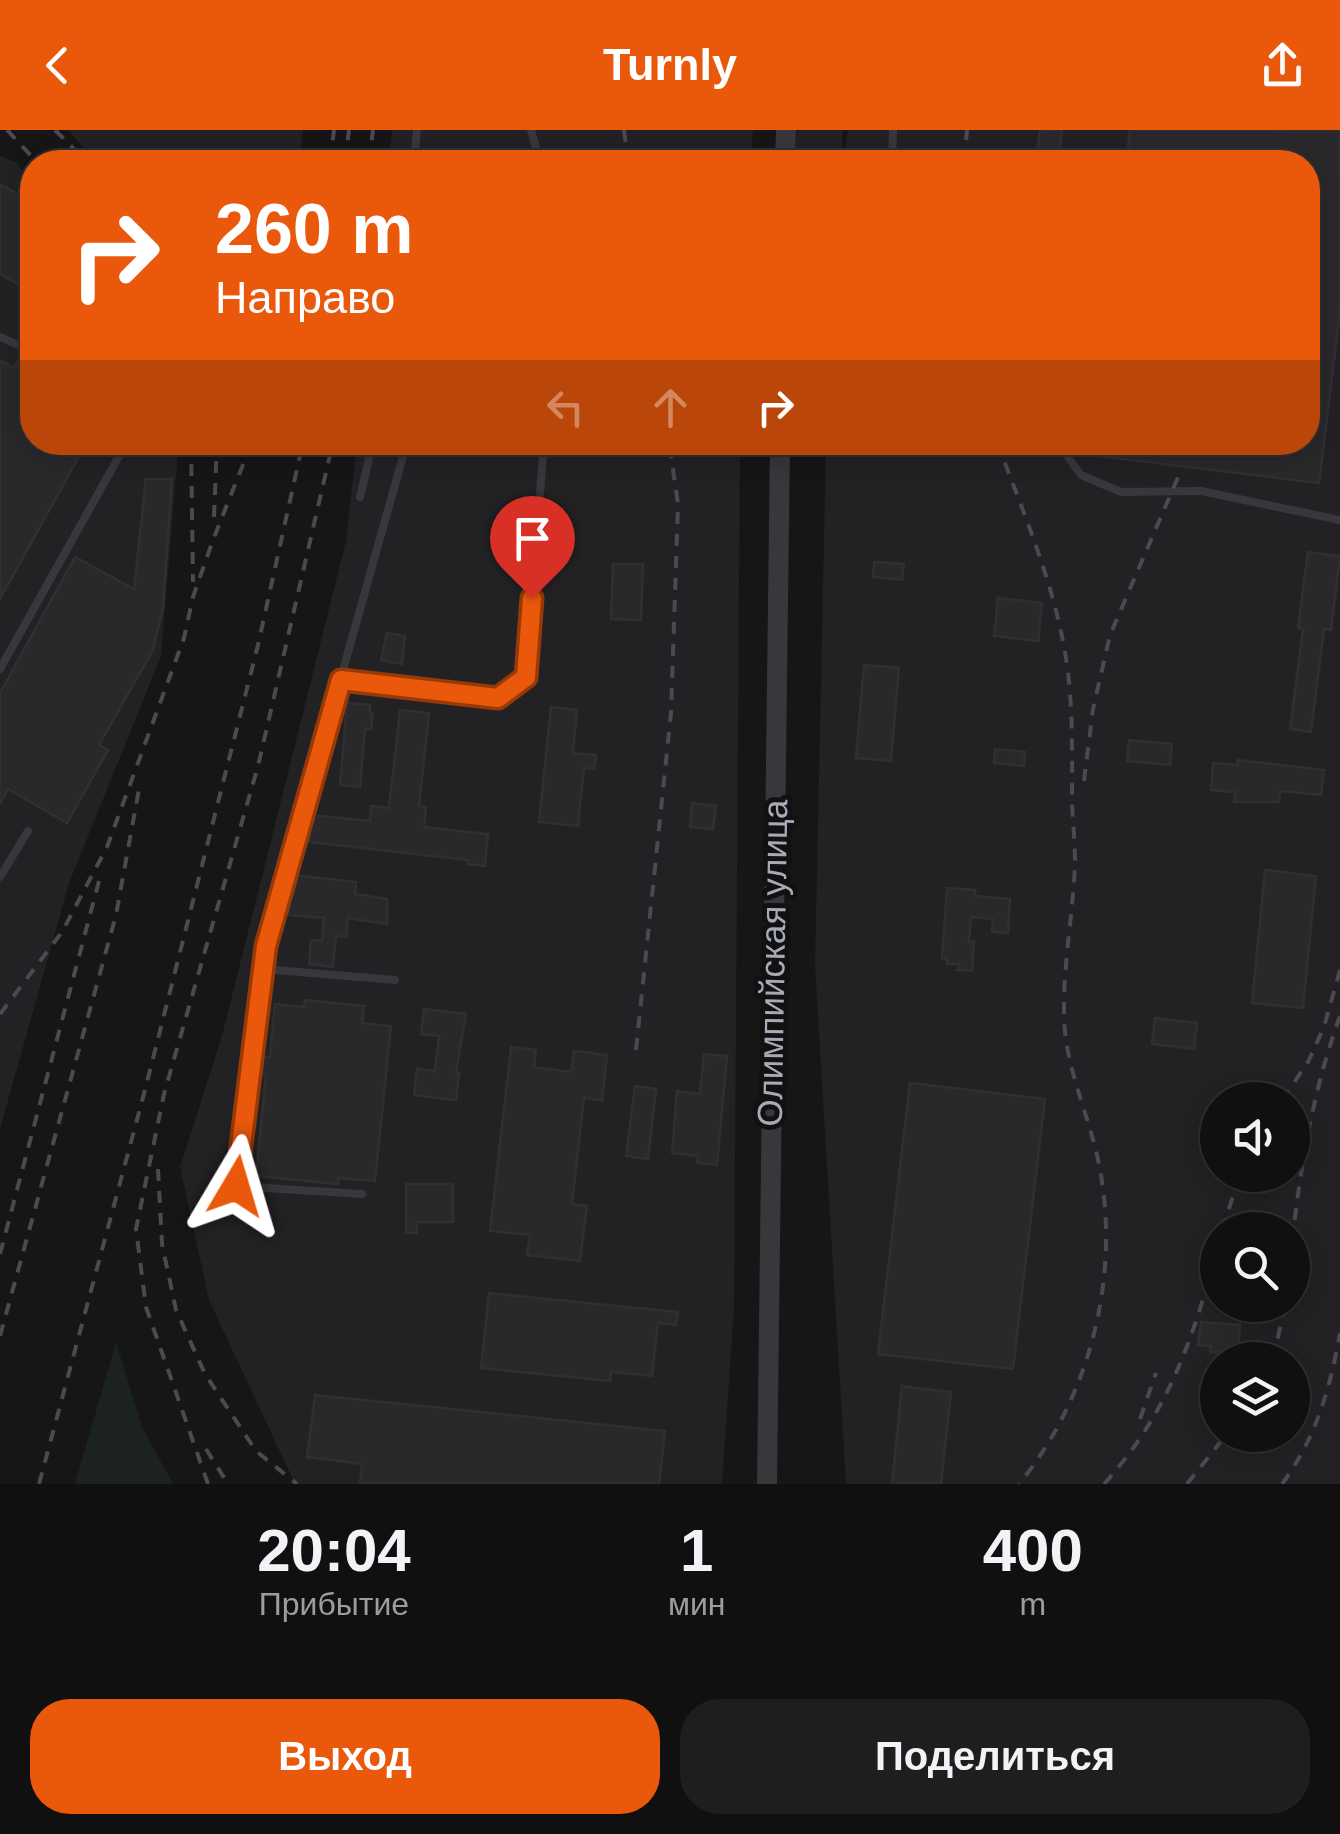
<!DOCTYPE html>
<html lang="ru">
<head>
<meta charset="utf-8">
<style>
	:root { --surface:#101011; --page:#1e1e1f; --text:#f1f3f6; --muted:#9c9d9f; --line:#303031; --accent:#ea580c }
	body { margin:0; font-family:Arial,sans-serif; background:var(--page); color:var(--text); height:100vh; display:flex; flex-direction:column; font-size:38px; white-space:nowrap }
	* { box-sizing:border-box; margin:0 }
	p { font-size:32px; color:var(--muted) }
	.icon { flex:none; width:55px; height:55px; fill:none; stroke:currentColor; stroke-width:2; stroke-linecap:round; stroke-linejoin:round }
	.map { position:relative; height:1354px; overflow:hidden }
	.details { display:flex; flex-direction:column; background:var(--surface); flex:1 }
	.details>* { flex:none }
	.banner { position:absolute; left:20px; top:20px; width:1300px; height:305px; border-radius:40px; box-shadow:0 5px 25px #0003,0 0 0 2px var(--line); background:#ea580c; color:#fff; overflow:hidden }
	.buttons { position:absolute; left:1200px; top:952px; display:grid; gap:20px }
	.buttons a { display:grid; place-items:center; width:110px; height:110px; border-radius:50%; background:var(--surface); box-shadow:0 5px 25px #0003,0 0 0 2px var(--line); font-size:50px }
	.pin { position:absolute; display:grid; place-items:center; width:85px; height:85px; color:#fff; margin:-102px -42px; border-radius:50% 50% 50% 0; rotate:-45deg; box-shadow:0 0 10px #0007 }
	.pin .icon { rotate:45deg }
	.me { position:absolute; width:110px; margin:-55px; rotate:7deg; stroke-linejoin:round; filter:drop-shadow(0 0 8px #0008) }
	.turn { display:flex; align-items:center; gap:35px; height:210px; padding:0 30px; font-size:45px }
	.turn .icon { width:130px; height:130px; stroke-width:2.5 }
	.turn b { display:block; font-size:70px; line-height:85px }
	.lanes { display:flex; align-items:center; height:95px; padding:0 30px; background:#0003; justify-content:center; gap:50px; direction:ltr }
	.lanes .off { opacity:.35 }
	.eta { display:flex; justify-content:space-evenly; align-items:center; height:170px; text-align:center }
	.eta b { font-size:60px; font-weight:800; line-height:70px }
	.button { display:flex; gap:20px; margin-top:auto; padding:20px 30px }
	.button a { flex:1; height:115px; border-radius:40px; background:var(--accent); color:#fff; font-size:40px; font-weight:800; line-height:115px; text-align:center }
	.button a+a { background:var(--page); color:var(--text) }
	header { display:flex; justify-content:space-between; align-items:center; height:130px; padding:0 30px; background:var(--accent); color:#fff; font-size:45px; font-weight:800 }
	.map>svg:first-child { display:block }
	.built { fill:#222224; fill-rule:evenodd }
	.green { fill:#1c221d }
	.building { fill:#29292b; stroke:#303033; stroke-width:2.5 }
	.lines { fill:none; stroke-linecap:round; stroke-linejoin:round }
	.service { stroke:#37373c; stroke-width:8 }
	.tertiary { stroke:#37373c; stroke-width:20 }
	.rail { stroke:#4a4b51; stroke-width:4; stroke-dasharray:12 10; stroke-linecap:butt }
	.route-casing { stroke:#983908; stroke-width:25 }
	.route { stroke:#ea580c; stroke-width:18 }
	.labels { text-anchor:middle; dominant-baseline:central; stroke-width:10; stroke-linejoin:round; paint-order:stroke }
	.street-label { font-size:35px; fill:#a8abb7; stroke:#111112 }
</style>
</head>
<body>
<header><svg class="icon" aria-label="back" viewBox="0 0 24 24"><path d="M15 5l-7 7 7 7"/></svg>Turnly<svg class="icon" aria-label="share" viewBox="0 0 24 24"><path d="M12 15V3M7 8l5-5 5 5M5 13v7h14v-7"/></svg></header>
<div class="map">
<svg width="1340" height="1354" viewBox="0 0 1340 1354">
	<rect width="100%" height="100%" fill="#161617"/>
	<g class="built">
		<polygon points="68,0 303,0 299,32 96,32"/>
		<polygon points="392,0 753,0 751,32 389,32"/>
		<polygon points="797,0 843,0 841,32 795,32"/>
		<path d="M848,0h492v1354h-494l-31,-518 11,-523 482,-1v-280h-464zM1218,970h74v75h-74zM1218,1100h74v75h-74zM1218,1230h74v75h-74z"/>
		<polygon points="0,26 16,32 32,54 32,312 176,313 178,322 161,526 69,753 0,999"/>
		<polygon points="357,313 740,313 734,1178 722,1354 295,1354 209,1170 180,1037 222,906 346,411"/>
	</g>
	<polygon class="green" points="116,1212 142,1297 173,1354 75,1354"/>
	<g class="building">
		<polygon points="1040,0 1062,0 1058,32 1036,32"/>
		<polygon points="1130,0 1340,0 1340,181 1319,353 1090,325 1092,312 1308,312 1308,32 1126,32"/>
		<polygon points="0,54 32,72 32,162 0,144"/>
		<polygon points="20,227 32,234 32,312 87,312 0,469 0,230 14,238"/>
		<polygon points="146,349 172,349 163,478 153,520 99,615 108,620 67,693 8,659 0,674 0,563 75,427 134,459"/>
		<polygon points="1308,422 1340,426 1331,500 1324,499 1311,602 1290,599 1303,499 1298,498"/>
		<polygon points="874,432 904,434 902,450 873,447"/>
		<polygon points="613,434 643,434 641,490 611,489"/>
		<polygon points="998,468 1042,473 1038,511 994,506"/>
		<polygon points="387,503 405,506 402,534 381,530"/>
		<polygon points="864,535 899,538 891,631 856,628"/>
		<polygon points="347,573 370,575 370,584 373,584 371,599 365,599 360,657 340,655"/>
		<polygon points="551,577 577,580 573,623 596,625 594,639 584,638 578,696 539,692"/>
		<polygon points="400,580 429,583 419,676 426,677 424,697 488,704 485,736 467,734 468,730 309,712 312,685 370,691 371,676 389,678"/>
		<polygon points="1129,610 1172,614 1170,635 1127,631"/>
		<polygon points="995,619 1025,622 1024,636 994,633"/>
		<polygon points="1238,630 1324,640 1321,665 1280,661 1279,672 1234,672 1235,662 1211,660 1213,633 1238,635"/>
		<polygon points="692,673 716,676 713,699 690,697"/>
		<polygon points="1265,740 1316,746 1303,878 1252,873"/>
		<polygon points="293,745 356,752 355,764 387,769 387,794 348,788 346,807 336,806 333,837 309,834 311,810 322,811 324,788 288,785"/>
		<polygon points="947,758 975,760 975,766 1010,769 1008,803 992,802 993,789 971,787 969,812 974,811 972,841 957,840 960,834 947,834 947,828 942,828"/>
		<polygon points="305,870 364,876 362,893 391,896 375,1051 338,1048 338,1054 256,1046 266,945 257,945 260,926 270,927 275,874 304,877"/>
		<polygon points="424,879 466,884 456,943 459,943 456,970 414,965 417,939 435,941 439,906 421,904"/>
		<polygon points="1155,888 1197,893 1194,919 1152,914"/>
		<polygon points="511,917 536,920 534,937 571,942 574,921 607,925 602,970 584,968 572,1074 587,1076 580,1131 527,1125 530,1105 490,1101"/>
		<polygon points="704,924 727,926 717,1035 697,1033 698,1026 672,1023 677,961 700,964"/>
		<polygon points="910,953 1045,969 1013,1239 878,1224"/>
		<polygon points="635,956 656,959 648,1029 626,1026"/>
		<polygon points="406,1054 453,1054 453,1092 417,1092 417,1103 406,1103"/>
		<polygon points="489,1163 678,1182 676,1195 658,1193 652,1246 611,1242 610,1251 481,1238"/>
		<polygon points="1201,1192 1240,1195 1238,1217 1228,1216 1227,1223 1210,1222 1211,1216 1198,1215"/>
		<polygon points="902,1256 951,1262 941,1354 892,1354"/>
		<polygon points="315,1265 665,1301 659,1354 360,1354 362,1334 307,1327"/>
	</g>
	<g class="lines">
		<g class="service">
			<polyline points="531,0 540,32"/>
			<polyline points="414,32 417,0"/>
			<polyline points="892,32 893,0"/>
			<polyline points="0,207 32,221"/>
			<polyline points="1044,312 1060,316 1081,345 1121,362 1201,361 1340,390"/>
			<polyline points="360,367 373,312"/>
			<polyline points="0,539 127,312"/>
			<polyline points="341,550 498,568 526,547 544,312"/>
			<polyline points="0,747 28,701"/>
			<polyline points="263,839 395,850"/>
			<polyline points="362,1064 236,1056 266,815 407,312"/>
		</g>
		<g class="tertiary">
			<polyline points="785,32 786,0"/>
			<polyline points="767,1354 780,312"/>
		</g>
		<g class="rail">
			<polyline points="7,0 37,32"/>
			<polyline points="55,0 87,32"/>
			<polyline points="624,0 628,32"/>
			<polyline points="330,32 334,0"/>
			<polyline points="345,32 349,0"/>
			<polyline points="369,32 373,0"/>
			<polyline points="964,32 967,0"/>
			<polyline points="191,312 193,452"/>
			<path d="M997,312c29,78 64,157 72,240 4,40 3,81 3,121 1,21 3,41 3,61 -2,50 -12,101 -11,152 1,49 22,92 33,139 26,114 -5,240 -78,329"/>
			<polyline points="214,387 217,312"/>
			<polyline points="1084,651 1093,579 1110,505 1179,345"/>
			<polyline points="0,884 62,802 107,717 184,508 193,467 213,410 252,312"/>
			<polyline points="636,920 671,583 678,374 669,312"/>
			<polyline points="1282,970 1308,932 1324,897 1340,840"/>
			<polyline points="158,1039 162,1114 176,1180 205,1244 256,1321 297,1354"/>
			<polyline points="1222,1100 1240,1045"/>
			<path d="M1292,1112c9,-78 21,-152 48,-226"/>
			<polyline points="0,1124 99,751"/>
			<polyline points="0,1206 116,785 139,659"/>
			<polyline points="1273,1230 1285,1175"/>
			<polyline points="1140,1289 1156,1243"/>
			<polyline points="206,1319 228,1354"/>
			<polyline points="39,1354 145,960 258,515 303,312"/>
			<polyline points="208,1354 146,1177 136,1099 164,964 258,636 333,312"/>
			<path d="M1104,1354c65,-72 89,-145 114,-237"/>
			<polyline points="1187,1354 1226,1305"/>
			<path d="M1282,1354c34,-46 48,-95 58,-151"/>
		</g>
	</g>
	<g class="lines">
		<defs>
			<polyline id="route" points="236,1056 266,816 341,550 498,568 526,547 532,468"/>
		</defs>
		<use href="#route" class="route-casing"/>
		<use href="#route" class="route"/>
	</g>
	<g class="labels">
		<g class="street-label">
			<text transform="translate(772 833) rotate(-89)">Олимпийская улица</text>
		</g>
	</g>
</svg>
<div class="buttons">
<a><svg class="icon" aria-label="sound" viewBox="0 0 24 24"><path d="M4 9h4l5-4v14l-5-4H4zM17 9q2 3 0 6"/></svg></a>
<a><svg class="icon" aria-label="search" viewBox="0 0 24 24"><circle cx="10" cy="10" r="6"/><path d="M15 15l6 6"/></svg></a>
<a><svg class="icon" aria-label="layers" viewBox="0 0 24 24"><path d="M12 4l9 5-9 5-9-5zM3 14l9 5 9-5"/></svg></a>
</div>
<div class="pin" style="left:532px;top:468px;background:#d93025"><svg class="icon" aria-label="arrive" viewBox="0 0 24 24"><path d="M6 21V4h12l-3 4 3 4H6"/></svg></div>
<svg class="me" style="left:236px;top:1056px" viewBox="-20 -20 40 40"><path d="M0-17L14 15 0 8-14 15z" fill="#ea580c" stroke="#fff" stroke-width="4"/></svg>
<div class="banner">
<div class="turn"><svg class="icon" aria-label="right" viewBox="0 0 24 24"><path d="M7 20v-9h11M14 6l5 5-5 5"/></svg><div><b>260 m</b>Направо</div></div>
<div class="lanes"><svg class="icon off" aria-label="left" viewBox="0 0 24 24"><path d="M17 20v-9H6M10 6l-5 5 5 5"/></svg><svg class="icon off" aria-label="ahead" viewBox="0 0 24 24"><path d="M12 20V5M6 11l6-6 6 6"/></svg><svg class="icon" aria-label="right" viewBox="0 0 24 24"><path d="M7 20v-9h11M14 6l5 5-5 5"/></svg></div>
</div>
</div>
<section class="details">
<div class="eta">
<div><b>20:04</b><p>Прибытие</p></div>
<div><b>1</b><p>мин</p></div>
<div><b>400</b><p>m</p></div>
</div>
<div class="button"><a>Выход</a><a>Поделиться</a></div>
</section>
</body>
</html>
